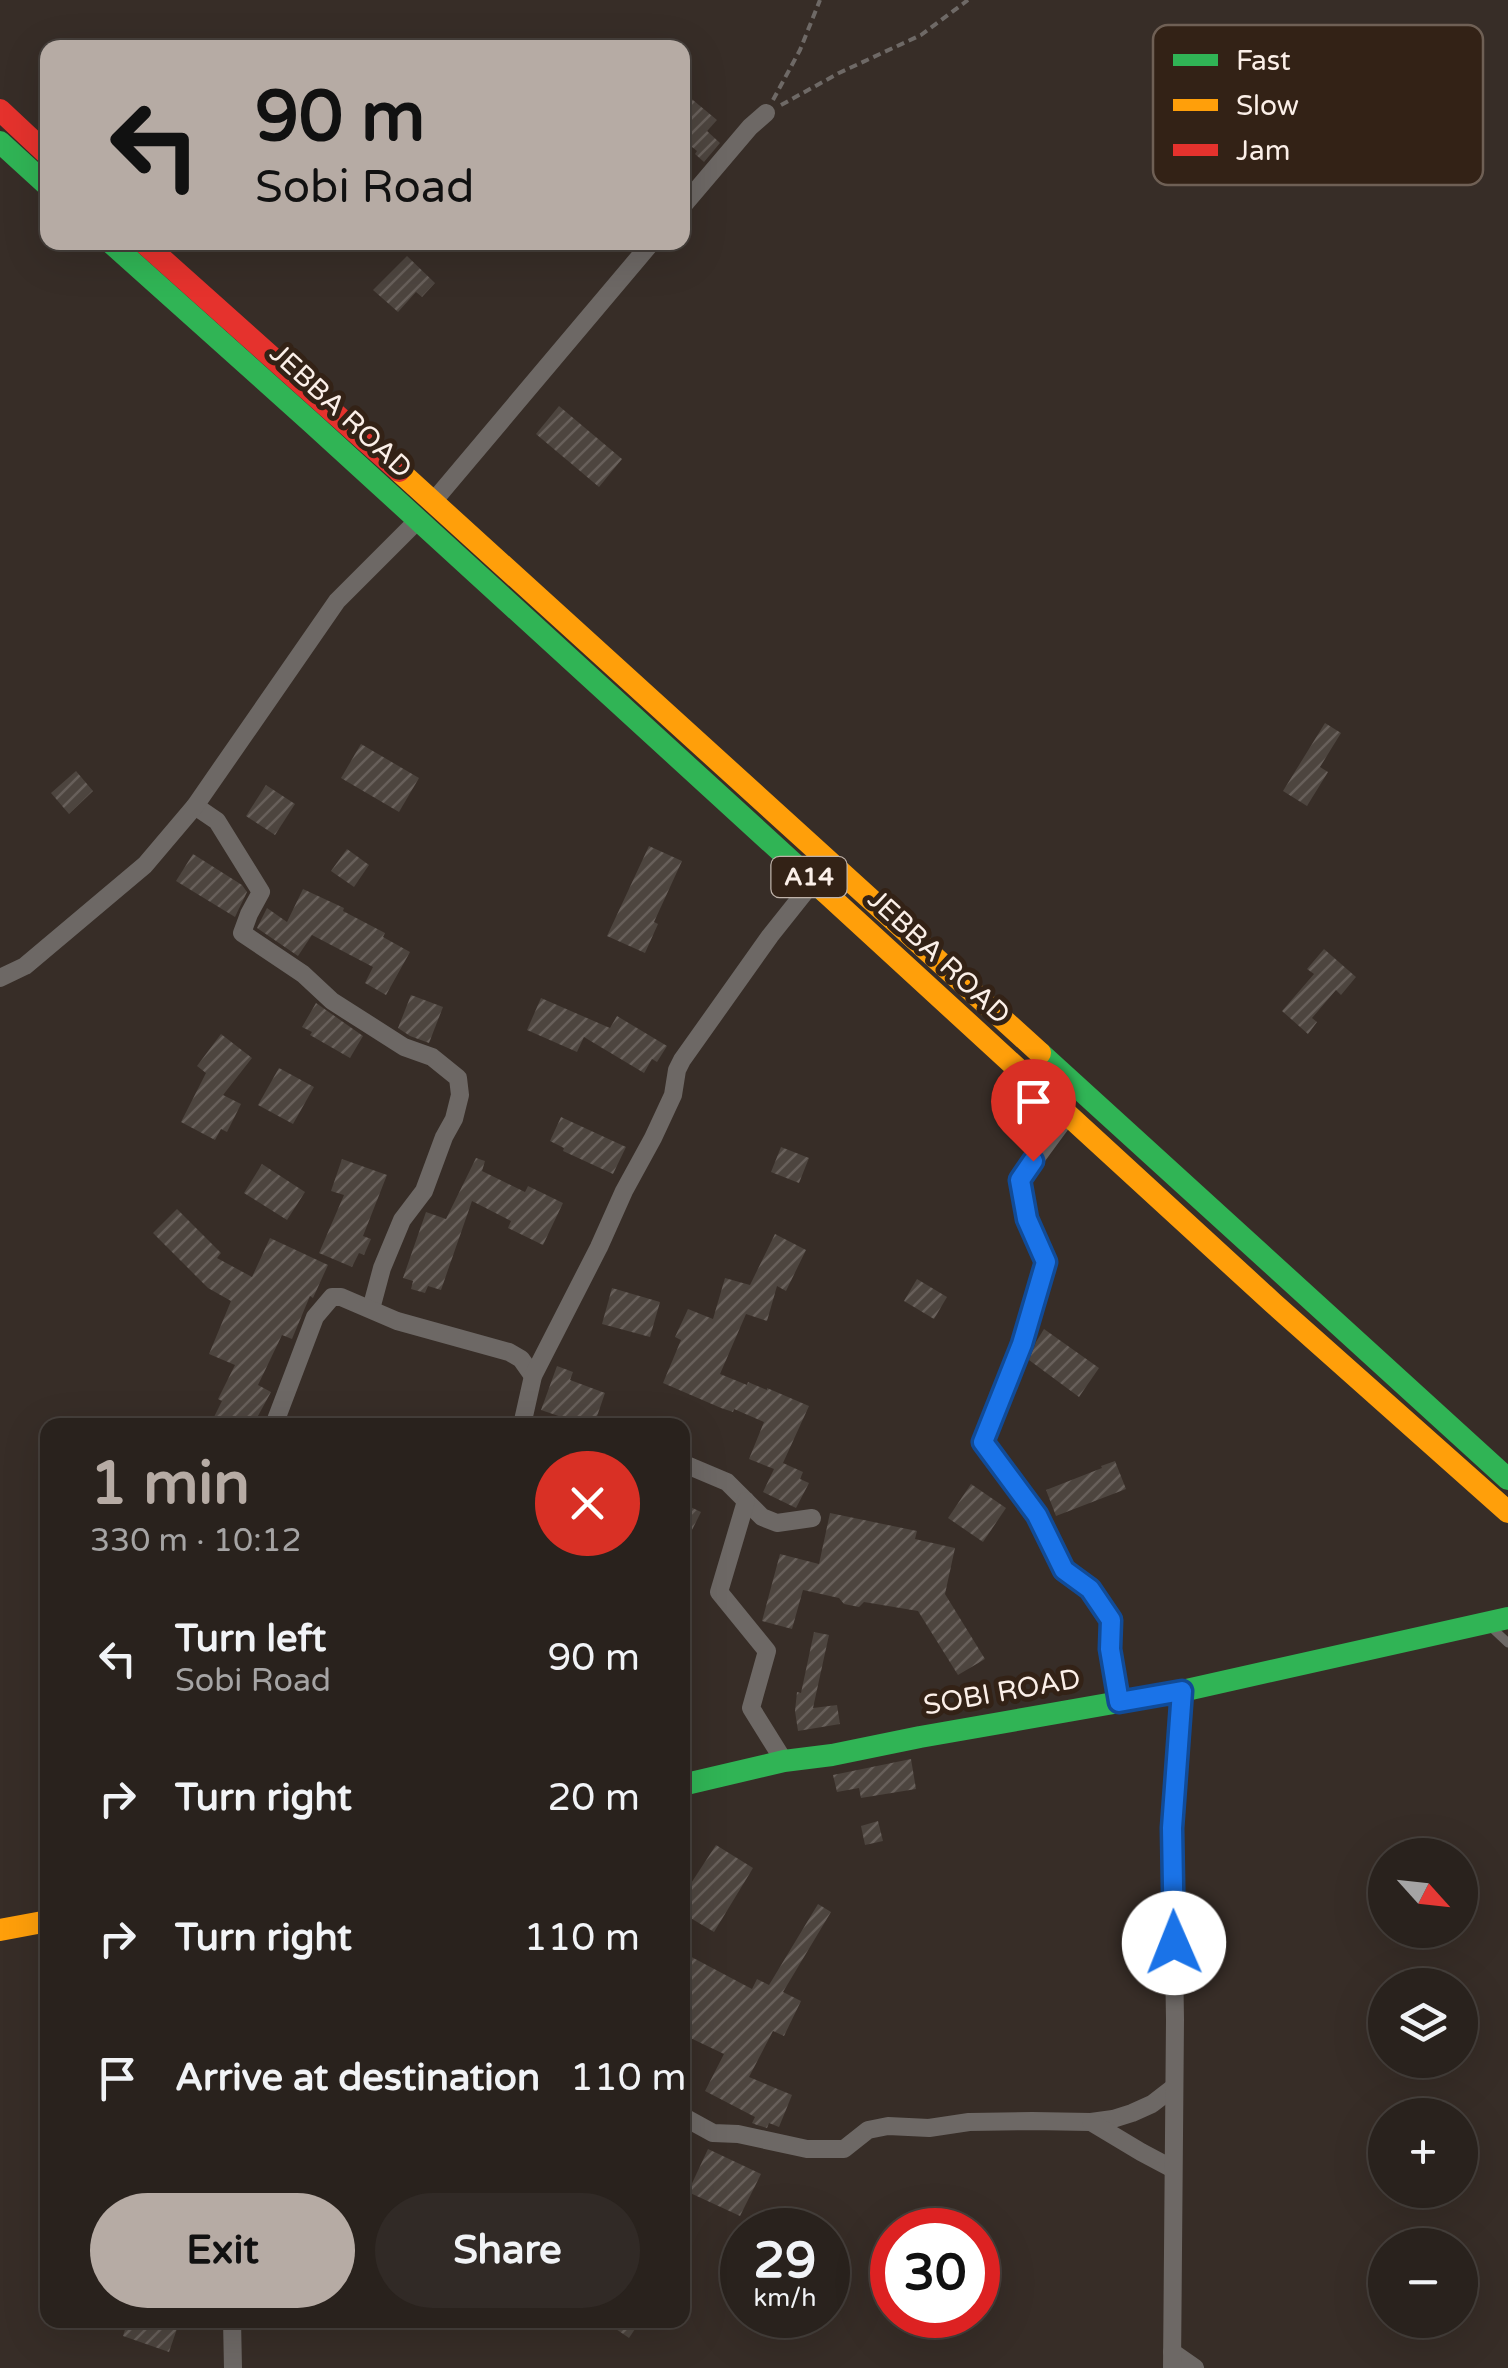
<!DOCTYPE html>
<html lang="en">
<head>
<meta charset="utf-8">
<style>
	:root { --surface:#29221d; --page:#312a26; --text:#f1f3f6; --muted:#a5a4a4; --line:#453f3b; --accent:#b6aba4 }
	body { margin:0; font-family:"Varela Round",sans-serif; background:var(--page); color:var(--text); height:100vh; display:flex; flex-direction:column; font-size:38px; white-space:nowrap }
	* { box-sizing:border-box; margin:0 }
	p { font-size:32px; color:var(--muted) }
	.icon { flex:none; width:55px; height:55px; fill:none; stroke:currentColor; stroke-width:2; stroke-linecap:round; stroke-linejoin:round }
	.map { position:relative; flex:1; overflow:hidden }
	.side { position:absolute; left:40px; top:1418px; width:650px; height:910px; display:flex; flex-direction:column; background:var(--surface); border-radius:20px; box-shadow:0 10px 40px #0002,0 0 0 2px var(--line) }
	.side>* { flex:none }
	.top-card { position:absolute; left:40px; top:40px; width:650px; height:210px; border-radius:20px; box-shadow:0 10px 40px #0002,0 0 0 2px var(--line); background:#b6aba4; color:#111; overflow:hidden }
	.needle { width:65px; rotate:117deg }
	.fabs { position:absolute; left:1368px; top:1838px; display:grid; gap:20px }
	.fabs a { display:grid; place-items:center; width:110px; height:110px; border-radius:50%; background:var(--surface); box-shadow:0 10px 40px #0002,0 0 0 2px var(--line); font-size:50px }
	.speed { position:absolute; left:720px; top:2208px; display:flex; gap:20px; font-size:50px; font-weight:700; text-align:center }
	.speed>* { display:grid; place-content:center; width:130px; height:130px; border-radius:50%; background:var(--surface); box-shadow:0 10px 40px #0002,0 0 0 2px var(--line); line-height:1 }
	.speed small { font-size:25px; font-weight:400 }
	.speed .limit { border:15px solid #d22; background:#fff; color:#111 }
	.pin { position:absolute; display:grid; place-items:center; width:85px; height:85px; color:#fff; margin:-102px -42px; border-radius:50% 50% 50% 0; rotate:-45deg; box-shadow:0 0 10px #0007 }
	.pin .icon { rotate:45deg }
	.me { position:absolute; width:110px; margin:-55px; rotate:359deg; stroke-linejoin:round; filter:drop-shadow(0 0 8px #0008) }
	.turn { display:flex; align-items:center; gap:35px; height:210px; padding:0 50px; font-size:45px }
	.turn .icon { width:130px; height:130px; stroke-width:2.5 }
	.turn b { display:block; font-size:70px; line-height:85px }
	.round { display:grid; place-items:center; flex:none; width:105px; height:105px; border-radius:52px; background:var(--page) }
	.overview { display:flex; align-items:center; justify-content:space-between; height:170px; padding:0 50px }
	h1 { font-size:60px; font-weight:800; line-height:75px; color:var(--accent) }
	.button { display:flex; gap:20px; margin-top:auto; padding:20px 50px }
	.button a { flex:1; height:115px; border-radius:60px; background:var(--accent); color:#111; font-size:40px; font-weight:800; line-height:115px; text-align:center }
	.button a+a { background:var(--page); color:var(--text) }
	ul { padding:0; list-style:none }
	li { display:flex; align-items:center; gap:30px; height:140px; padding:0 50px }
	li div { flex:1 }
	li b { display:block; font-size:38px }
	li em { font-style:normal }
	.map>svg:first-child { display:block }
	.building { fill:url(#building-hatch) }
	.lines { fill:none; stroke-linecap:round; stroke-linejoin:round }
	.path { stroke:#6e6966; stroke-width:4; stroke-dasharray:8 5; stroke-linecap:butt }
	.lane { stroke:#6d6865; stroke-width:9 }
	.street { stroke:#6d6865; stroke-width:18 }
	.fast { stroke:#30b455; stroke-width:22 }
	.slow { stroke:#ff9f0a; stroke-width:22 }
	.jam { stroke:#e5322d; stroke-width:22 }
	.route-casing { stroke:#114b97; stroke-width:25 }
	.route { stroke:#1a73e8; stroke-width:18 }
	.labels { text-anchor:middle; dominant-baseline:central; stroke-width:10; stroke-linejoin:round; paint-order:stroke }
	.shield { fill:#332216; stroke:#bfb2a9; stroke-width:2.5 }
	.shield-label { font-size:25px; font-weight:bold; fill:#fbefe8 }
	.street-label { font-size:28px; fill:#fbefe8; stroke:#332216 }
	.key { fill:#332216; stroke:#6f6055; stroke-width:2.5 }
	.key-label { font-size:28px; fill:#fbefe8 }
</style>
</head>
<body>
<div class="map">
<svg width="1508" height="2368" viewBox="0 0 1508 2368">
	<defs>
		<pattern id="building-hatch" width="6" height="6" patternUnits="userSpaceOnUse" patternTransform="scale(2.5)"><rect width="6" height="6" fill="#4d453f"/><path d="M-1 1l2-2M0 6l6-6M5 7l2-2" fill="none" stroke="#68605b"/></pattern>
	</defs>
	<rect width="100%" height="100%" fill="#372d27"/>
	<g class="building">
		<polygon points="682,91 717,120 707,131 720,143 704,162 695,154 697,151 682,139"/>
		<polygon points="407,256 435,283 422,297 416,292 398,312 373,290"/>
		<polygon points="559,406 622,459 599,487 536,434"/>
		<polygon points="1325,723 1341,733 1320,767 1328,772 1307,806 1283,791"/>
		<polygon points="361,744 419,778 399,812 341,778"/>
		<polygon points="76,771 93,791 69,814 51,793"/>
		<polygon points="266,785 295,804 275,835 246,816"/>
		<polygon points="649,846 682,861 654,922 658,924 645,953 607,936"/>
		<polygon points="347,849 369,865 354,887 331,871"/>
		<polygon points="193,854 242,885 247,892 235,917 176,881"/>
		<polygon points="303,889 344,908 343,911 385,933 383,937 410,952 386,995 365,983 373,967 312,935 298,956 257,928 267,908 287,922"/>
		<polygon points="1324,949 1356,977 1341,995 1336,990 1312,1018 1317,1022 1308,1034 1282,1011 1314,974 1307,969"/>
		<polygon points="411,995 443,1007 429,1043 410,1036 398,1028"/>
		<polygon points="541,998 610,1028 617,1016 667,1046 657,1062 652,1059 644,1073 584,1037 577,1052 527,1030"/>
		<polygon points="316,1003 363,1036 350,1058 310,1035 312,1032 302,1027"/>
		<polygon points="221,1034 252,1058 223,1095 241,1104 227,1132 221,1129 215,1140 181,1122 206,1073 197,1066"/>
		<polygon points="279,1068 314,1087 293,1124 258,1105"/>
		<polygon points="561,1117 626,1147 613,1174 563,1151 564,1148 550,1141"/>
		<polygon points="781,1147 809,1158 799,1183 771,1172"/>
		<polygon points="476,1158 485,1161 482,1171 525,1192 528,1186 563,1203 543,1245 508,1228 511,1221 472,1201 441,1290 428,1286 425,1293 411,1289 413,1281 403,1278 426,1212 446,1219"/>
		<polygon points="342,1159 387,1175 363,1236 371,1239 364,1255 359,1253 352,1267 319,1253 344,1195 331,1191"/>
		<polygon points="262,1164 305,1192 287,1220 244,1193"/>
		<polygon points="177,1209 221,1253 217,1258 252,1277 270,1238 328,1265 313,1298 310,1296 292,1339 282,1335 258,1385 271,1392 253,1425 210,1425 222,1401 218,1399 235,1365 209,1354 231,1301 208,1288 153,1233"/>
		<polygon points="775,1234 806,1250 786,1291 777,1286 767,1321 746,1314 720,1374 747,1385 748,1382 767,1390 767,1388 809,1406 783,1463 803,1472 800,1479 809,1483 796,1508 763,1492 774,1469 749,1459 764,1422 734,1409 733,1412 721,1408 663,1383 681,1340 675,1337 688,1309 713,1319 725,1278 750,1285"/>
		<polygon points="917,1279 947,1297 934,1319 904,1301"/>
		<polygon points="612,1288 660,1302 650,1337 602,1324"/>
		<polygon points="1044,1329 1099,1368 1079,1397 1029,1360 1036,1342"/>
		<polygon points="557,1366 573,1372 570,1380 605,1393 594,1425 585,1425 541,1410"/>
		<polygon points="1115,1461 1126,1489 1056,1516 1046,1490 1102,1468 1101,1466"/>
		<polygon points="971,1484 1006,1508 983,1542 948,1518"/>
		<polygon points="682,1503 701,1512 682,1550"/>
		<polygon points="830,1513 917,1531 915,1539 955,1548 945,1594 985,1659 958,1675 918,1611 864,1602 859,1607 844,1604 839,1598 803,1590 792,1629 762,1621 780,1554 819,1564"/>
		<polygon points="814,1632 829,1635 813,1708 837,1705 840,1724 798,1731 795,1711 797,1692 801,1693"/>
		<polygon points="911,1759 916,1789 861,1798 859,1788 837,1792 833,1775"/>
		<polygon points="878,1821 883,1841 865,1845 861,1826"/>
		<polygon points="716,1845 753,1868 714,1932 682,1913 682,1897"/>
		<polygon points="818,1904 831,1912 783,1992 801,2001 784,2036 773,2031 749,2077 792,2095 779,2127 769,2123 767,2128 757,2125 752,2123 755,2117 705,2091 724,2054 682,2034 682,1952 752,1989 757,1979 769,1985"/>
		<polygon points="708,2149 761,2174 740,2216 688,2192"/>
		<polygon points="128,2320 180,2320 169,2352 123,2336"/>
		<polygon points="603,2320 641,2320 629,2338"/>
	</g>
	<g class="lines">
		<g class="path">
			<polyline points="773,100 800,50 820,0"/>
			<polyline points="781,105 839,73 921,35 968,0"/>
		</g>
		<polyline class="lane" points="1492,1628 1508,1643"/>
		<g class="street">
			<polyline points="682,207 750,127 766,113"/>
			<polyline points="432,503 652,242"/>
			<polyline points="195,806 217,821 261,892 249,914 242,933 303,974 332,1001 404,1047 432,1057 458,1078 460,1095 454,1119 444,1137 424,1191 402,1220 382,1268 371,1309"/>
			<polyline points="0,978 25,966 145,865 195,806 337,601 417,521"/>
			<polyline points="1067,1116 1020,1180 1027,1219 1046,1262 1022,1344 983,1442 1037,1515 1064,1569 1089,1589 1111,1620 1110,1649 1119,1702"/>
			<polyline points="274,1425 315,1317 332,1297 341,1297 397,1321 509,1352 521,1359 533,1376"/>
			<polyline points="522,1425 533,1376 599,1247 624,1191 653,1138 673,1095 677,1070 682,1060 770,936 813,882"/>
			<polyline points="682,1463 727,1482 762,1517 777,1523 812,1518"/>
			<polyline points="746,1501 719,1592 767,1651 751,1708 784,1761"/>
			<polyline points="682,2116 713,2133 738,2134 807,2149 844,2149 868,2130 888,2126 929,2128 969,2122 1032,2121 1091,2122 1113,2119 1132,2113 1152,2104 1174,2087"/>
			<polyline points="1091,2122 1141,2152 1173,2169"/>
			<polyline points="232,2320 233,2368"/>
			<polyline points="1172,2352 1195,2368"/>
			<polyline points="1172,2368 1175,2020 1172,1828 1182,1691"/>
		</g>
		<g class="fast">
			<polyline points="0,142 48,186"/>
			<polyline points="110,242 312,423 825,892"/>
			<polyline points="1040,1053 1508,1479"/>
			<polyline points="682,1785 784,1761 832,1755 920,1737 1182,1691 1508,1618"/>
		</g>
		<g class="slow">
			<polyline points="399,471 1040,1053"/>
			<polyline points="825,892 1273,1303 1508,1512"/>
			<polyline points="0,1930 48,1921"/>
		</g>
		<g class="jam">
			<polyline points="0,110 48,155"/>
			<polyline points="143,242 399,471"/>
		</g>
	</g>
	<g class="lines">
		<defs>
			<polyline id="route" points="1033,1161 1020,1180 1027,1219 1046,1262 1022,1344 983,1442 1037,1515 1064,1570 1090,1589 1111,1620 1110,1649 1119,1702 1182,1691 1172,1828 1174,1943"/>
		</defs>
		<use href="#route" class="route-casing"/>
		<use href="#route" class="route"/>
	</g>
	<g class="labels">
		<rect class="shield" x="771.5" y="857" width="75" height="40" rx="8"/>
		<g class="shield-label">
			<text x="809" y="877">A14</text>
		</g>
		<g class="street-label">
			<text transform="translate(341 411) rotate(43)">JEBBA ROAD</text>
			<text transform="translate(939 957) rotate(43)">JEBBA ROAD</text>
			<text transform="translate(1002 1692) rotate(-10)">SOBI ROAD</text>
		</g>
	</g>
	<rect x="1153" y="25" width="330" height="160" rx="15" class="key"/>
	<rect x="1173" y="54" width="45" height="12" fill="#30b455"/>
	<rect x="1173" y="99" width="45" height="12" fill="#ff9f0a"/>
	<rect x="1173" y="144" width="45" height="12" fill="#e5322d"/>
	<g class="key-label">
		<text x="1236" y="70">Fast</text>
		<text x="1236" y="115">Slow</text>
		<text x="1236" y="160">Jam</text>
	</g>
</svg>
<div class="fabs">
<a><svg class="needle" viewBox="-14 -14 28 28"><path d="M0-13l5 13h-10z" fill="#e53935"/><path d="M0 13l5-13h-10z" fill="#a5a4a4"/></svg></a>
<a><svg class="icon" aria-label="layers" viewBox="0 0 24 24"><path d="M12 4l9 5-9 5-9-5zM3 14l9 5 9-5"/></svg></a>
<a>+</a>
<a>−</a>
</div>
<div class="speed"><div>29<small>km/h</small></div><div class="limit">30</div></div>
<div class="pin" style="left:1033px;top:1161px;background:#d93025"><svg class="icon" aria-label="arrive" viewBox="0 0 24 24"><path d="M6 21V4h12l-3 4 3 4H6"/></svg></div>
<svg class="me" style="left:1174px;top:1943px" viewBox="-20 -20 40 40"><circle r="19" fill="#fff"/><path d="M0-13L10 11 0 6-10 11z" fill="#1a73e8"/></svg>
<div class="top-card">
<div class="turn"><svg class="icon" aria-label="left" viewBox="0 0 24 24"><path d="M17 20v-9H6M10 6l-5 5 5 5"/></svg><div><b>90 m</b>Sobi Road</div></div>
</div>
<section class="side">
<div class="overview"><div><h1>1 min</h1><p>330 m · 10:12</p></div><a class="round" style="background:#d93025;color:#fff"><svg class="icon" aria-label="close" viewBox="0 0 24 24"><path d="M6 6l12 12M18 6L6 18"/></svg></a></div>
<ul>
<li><svg class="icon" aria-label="left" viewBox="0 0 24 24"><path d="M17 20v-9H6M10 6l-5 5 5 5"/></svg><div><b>Turn left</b><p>Sobi Road</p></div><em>90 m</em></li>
<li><svg class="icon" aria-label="right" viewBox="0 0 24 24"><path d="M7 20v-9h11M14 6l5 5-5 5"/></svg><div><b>Turn right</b></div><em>20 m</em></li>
<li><svg class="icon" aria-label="right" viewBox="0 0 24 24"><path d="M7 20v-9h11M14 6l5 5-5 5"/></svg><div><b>Turn right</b></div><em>110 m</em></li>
<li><svg class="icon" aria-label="arrive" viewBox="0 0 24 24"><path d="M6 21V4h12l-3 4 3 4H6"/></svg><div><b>Arrive at destination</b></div><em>110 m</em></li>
</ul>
<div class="button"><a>Exit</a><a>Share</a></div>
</section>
</div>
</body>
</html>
